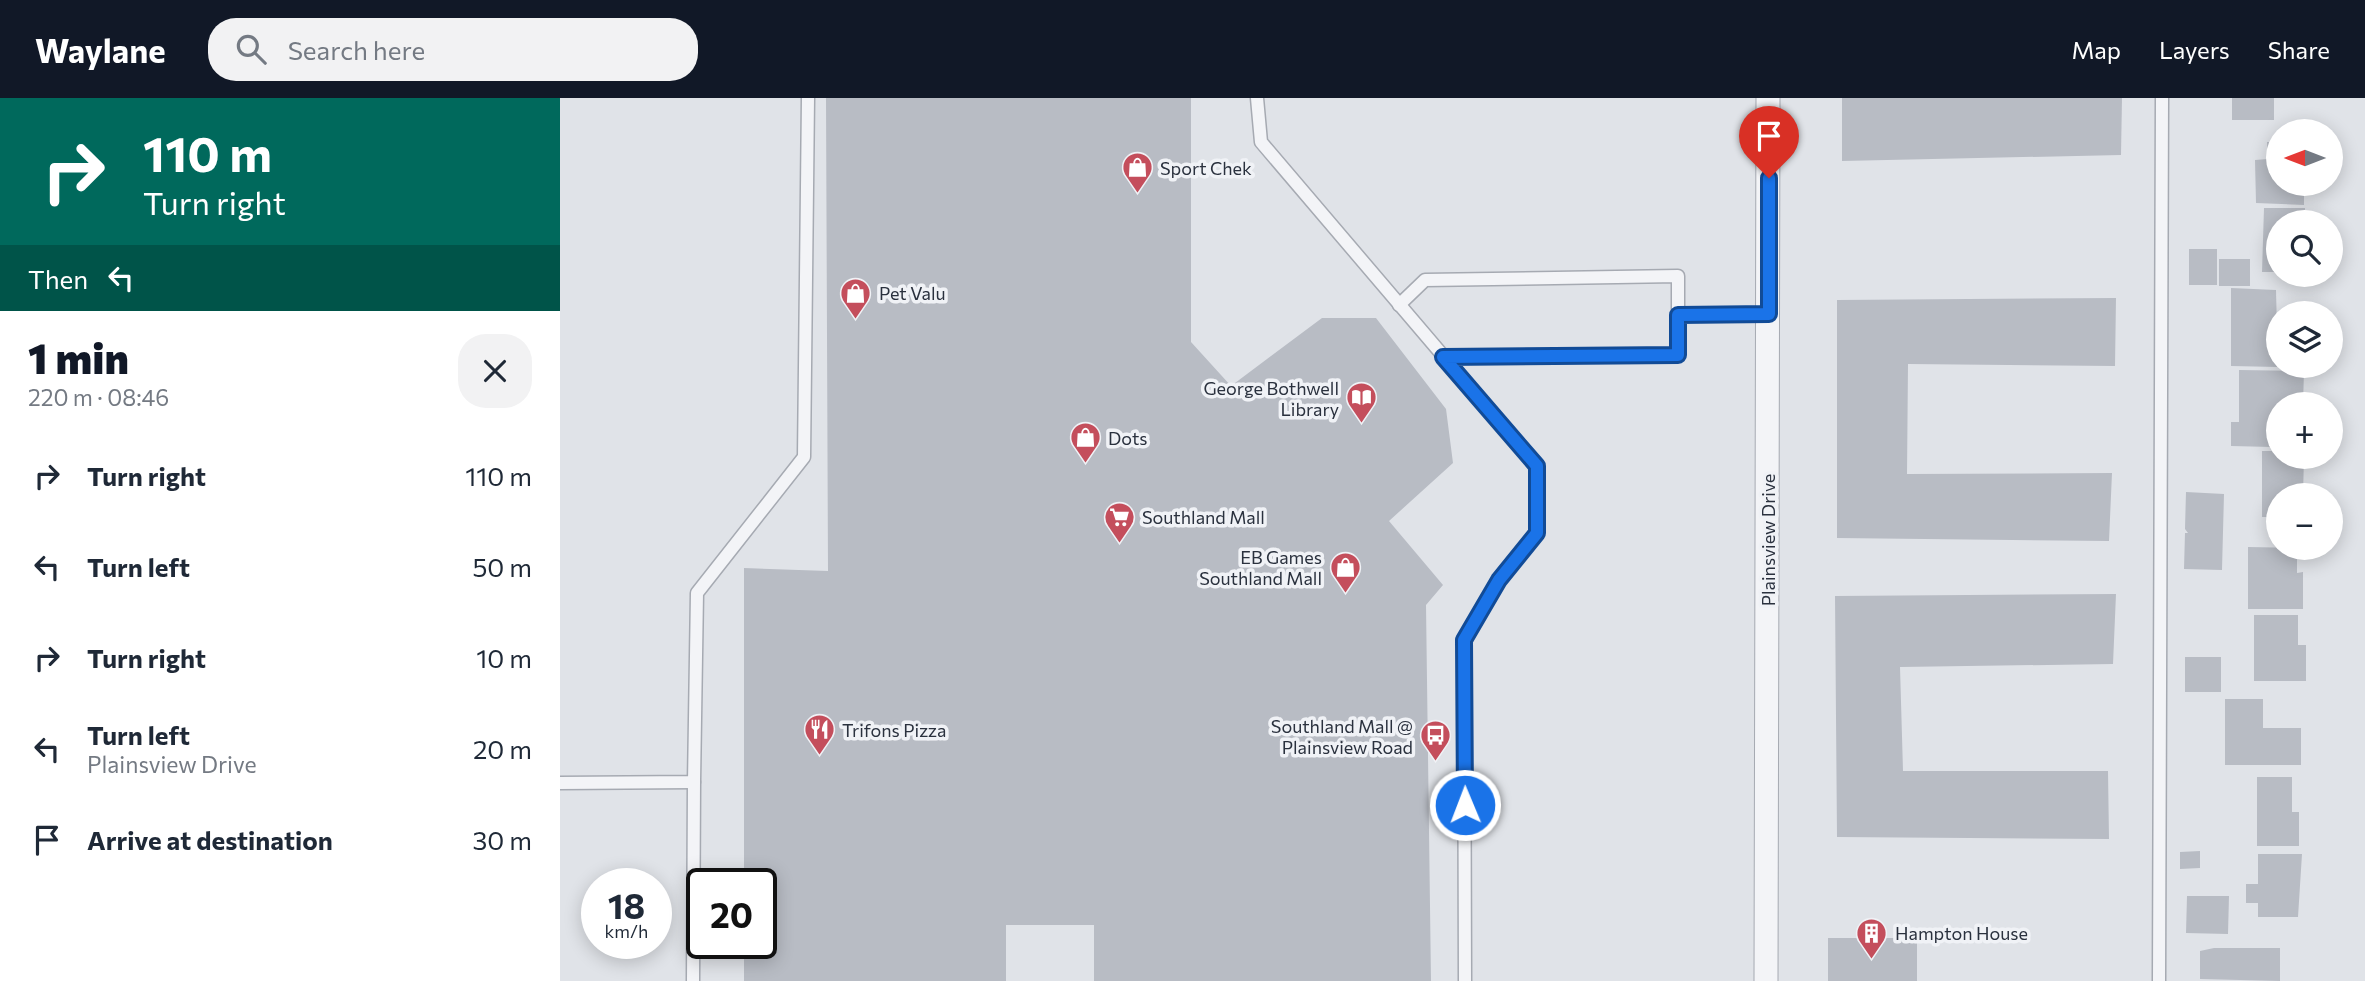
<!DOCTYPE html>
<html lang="en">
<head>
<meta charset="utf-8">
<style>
	:root { --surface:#fff; --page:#f2f2f3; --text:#1f2937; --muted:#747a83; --accent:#111827 }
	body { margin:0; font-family:Commissioner,sans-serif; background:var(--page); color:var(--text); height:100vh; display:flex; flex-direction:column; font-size:26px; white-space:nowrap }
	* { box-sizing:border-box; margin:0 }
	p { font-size:23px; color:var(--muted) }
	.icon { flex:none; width:38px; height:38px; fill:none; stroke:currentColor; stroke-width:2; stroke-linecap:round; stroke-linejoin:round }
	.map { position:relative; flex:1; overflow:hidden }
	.details { display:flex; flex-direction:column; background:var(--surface); width:560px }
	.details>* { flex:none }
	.guide { background:#00695c; color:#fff; overflow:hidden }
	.needle { width:46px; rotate:270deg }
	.tools { position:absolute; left:1706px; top:21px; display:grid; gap:14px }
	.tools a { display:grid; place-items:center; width:77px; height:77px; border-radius:50%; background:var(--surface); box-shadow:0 4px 18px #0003; font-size:35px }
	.speed { position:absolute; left:21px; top:770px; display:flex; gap:14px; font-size:35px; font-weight:700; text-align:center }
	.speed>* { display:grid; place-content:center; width:91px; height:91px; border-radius:50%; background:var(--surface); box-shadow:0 4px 18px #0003; line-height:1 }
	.speed small { font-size:18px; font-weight:400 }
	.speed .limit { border:4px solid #111; border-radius:10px; background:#fff; color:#111 }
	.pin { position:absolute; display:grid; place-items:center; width:60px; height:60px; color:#fff; margin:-72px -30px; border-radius:50% 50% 50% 0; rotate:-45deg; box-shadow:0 0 7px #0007 }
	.pin .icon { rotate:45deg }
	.me { position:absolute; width:77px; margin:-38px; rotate:359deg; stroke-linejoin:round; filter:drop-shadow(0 0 5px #0008) }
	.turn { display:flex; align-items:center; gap:24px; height:147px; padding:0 28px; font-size:32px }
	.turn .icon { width:91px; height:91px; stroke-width:2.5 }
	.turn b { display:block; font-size:49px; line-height:60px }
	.then { display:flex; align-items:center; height:66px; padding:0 28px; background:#0003; gap:14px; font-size:26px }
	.round { display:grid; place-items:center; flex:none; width:74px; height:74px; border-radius:28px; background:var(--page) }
	.head { display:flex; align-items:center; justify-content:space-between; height:119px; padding:0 28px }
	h1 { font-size:42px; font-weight:800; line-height:52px; color:var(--accent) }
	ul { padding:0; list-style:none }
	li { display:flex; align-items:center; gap:21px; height:91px; padding:0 28px }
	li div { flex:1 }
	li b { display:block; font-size:26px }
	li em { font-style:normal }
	header { display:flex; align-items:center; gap:42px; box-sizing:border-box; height:98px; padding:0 35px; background:var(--accent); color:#fff }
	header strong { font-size:33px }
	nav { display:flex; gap:38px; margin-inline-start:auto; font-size:24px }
	.search { width:490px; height:63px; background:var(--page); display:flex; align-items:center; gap:18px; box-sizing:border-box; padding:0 24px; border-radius:28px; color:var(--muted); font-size:26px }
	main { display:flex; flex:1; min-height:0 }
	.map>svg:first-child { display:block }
	.building { fill:#b8bcc4 }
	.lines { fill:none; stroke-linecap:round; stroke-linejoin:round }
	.lane-casing { stroke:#a6aab2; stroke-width:15 }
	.street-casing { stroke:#a6aab2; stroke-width:25 }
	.lane { stroke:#f3f4f7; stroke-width:12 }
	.street { stroke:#f3f4f7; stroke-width:23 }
	.route-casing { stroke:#114b97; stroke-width:18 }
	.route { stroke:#1a73e8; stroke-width:12 }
	.labels { text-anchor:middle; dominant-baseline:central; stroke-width:7; stroke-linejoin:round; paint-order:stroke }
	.poi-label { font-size:18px; fill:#2a313e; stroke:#f0f2f6; text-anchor:start }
	.street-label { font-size:18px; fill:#2a313e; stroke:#f0f2f6 }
</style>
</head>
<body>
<header>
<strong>Waylane</strong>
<div class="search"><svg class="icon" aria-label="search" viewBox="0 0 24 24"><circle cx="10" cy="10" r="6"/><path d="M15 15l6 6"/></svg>Search here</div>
<nav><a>Map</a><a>Layers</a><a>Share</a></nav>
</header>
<main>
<section class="details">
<div class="guide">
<div class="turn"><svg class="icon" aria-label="right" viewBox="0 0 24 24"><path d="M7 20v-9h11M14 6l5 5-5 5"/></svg><div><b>110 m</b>Turn right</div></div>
<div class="then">Then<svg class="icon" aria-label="left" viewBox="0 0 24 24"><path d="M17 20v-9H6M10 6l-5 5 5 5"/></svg></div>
</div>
<div class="head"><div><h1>1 min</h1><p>220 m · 08:46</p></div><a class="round"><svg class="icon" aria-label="close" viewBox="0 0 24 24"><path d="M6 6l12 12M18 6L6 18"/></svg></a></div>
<ul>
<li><svg class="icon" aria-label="right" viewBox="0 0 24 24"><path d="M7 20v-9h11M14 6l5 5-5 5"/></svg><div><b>Turn right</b></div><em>110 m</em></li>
<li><svg class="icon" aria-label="left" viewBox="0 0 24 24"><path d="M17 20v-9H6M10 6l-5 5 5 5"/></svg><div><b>Turn left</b></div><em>50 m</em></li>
<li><svg class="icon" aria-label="right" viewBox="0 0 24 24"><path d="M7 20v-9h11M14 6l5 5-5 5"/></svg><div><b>Turn right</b></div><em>10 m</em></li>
<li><svg class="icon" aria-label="left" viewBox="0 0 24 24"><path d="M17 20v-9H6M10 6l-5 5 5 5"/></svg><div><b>Turn left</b><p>Plainsview Drive</p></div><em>20 m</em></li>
<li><svg class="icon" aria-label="arrive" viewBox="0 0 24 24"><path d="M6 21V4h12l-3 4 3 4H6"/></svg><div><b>Arrive at destination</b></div><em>30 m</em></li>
</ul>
</section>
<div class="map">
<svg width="1805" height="883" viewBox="0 0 1805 883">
	<rect width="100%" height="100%" fill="#e0e3e8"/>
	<g class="building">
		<polygon points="266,0 631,0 631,244 671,288 762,220 816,220 886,311 893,365 829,423 883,487 866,507 871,883 534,883 534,827 446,827 446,883 184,883 184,845 201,845 201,786 184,786 184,470 268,473"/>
		<polygon points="1282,0 1562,0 1561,57 1282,63"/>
		<rect x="1672" y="0" width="42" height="22"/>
		<polygon points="1707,44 1718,44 1718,86 1744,86 1744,107 1696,105 1695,62 1708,61"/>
		<polygon points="1704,110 1745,110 1745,124 1718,124 1718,174 1702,174"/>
		<rect x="1629" y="151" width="28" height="36"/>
		<rect x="1659" y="161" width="31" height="27"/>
		<polygon points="1671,190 1716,192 1718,269 1671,268"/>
		<polygon points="1556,200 1555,268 1348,266 1347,376 1552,375 1549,443 1277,440 1277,202"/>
		<polygon points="1679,272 1744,273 1743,306 1718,306 1718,312 1713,312 1712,349 1671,348 1671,324 1679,324"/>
		<polygon points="1702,353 1718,353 1718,359 1744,359 1743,397 1718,397 1718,419 1702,419"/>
		<polygon points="1626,394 1664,396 1662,472 1624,471 1625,435 1628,435 1625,431"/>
		<polygon points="1688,449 1737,450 1737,475 1743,474 1743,511 1688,511"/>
		<polygon points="1556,496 1553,566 1340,569 1343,673 1548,673 1549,741 1277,739 1275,498"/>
		<polygon points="1694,517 1738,517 1738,547 1746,547 1746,583 1694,583"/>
		<rect x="1625" y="559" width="36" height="35"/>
		<polygon points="1665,601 1703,601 1703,630 1741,630 1741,667 1665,667"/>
		<polygon points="1697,679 1732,679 1732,714 1739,714 1739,748 1697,748"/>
		<polygon points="1640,753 1640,770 1620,771 1620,754"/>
		<polygon points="1698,756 1742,756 1738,819 1698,819 1698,805 1686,805 1686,786 1698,786"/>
		<polygon points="1627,798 1669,798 1668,836 1626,835"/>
		<rect x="1268" y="840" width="89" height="43"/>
		<polygon points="1654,850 1720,850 1720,883 1640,881 1640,853"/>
	</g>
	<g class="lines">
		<defs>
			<g id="lane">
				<polyline points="697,0 701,44 977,368 977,435 939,482 904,542 905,883"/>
				<polyline points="839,207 865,182 1118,178 1118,257 883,259"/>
				<polyline points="1118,217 1209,216"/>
				<polyline points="0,685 134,684 137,495 244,359 248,0"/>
				<polyline points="133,883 134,684"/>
				<polyline points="1599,883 1602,0"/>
			</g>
			<polyline id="street" points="1206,883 1208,0"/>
		</defs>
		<use href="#lane" class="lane-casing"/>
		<use href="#street" class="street-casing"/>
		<use href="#lane" class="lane"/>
		<use href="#street" class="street"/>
	</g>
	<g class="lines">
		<defs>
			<polyline id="route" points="905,707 904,542 939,482 977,435 977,368 883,259 1118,257 1118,217 1209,216 1209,80"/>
		</defs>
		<use href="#route" class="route-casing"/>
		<use href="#route" class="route"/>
	</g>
	<defs>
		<symbol id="shop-pin" viewBox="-11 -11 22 30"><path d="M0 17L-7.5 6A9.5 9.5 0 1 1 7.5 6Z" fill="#c44e5c" stroke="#f0f2f6"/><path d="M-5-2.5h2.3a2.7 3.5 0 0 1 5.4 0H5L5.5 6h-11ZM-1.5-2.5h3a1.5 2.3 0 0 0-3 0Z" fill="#fff"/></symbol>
		<symbol id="library-pin" viewBox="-11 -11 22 30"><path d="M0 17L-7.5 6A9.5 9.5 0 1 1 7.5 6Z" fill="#c44e5c" stroke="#f0f2f6"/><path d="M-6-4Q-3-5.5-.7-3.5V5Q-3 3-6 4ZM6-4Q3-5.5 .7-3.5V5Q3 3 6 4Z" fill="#fff"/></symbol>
		<symbol id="supermarket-pin" viewBox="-11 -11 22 30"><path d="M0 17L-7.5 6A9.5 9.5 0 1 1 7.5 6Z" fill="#c44e5c" stroke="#f0f2f6"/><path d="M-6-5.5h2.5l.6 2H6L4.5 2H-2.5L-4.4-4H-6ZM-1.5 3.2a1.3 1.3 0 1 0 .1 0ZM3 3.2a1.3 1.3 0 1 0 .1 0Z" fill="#fff"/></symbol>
		<symbol id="restaurant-pin" viewBox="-11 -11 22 30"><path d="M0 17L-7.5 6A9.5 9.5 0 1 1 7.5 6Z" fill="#c44e5c" stroke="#f0f2f6"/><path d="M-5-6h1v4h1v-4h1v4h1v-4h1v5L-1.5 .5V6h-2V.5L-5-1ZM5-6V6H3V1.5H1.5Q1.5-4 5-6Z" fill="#fff"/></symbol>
		<symbol id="bus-pin" viewBox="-11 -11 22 30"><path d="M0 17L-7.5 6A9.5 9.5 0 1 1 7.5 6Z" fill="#c44e5c" stroke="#f0f2f6"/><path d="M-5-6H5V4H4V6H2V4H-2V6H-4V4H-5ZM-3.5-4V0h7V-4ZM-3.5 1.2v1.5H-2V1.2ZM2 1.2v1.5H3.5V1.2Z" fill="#fff"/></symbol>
		<symbol id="building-pin" viewBox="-11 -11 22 30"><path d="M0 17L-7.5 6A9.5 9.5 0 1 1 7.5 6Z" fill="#c44e5c" stroke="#f0f2f6"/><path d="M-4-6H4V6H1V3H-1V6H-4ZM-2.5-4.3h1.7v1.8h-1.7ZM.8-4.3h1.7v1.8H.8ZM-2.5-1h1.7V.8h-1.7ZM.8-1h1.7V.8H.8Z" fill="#fff"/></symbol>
	</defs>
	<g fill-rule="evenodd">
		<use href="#shop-pin" x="560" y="52" width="35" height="47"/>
		<use href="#shop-pin" x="278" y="178" width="35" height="47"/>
		<use href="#library-pin" x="784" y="282" width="35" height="47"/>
		<use href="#shop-pin" x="508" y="322" width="35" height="47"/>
		<use href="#supermarket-pin" x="542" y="402" width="35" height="47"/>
		<use href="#shop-pin" x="768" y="452" width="35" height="47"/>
		<use href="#restaurant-pin" x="242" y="614" width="35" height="47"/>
		<use href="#bus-pin" x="858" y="620" width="35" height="47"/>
		<use href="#building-pin" x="1294" y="818" width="35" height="47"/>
	</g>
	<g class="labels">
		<g class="poi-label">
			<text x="600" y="70">Sport Chek</text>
			<text x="319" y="195">Pet Valu</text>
			<text x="779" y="290" text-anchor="end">George Bothwell<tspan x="779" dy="21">Library</tspan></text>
			<text x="548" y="340">Dots</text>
			<text x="582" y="419">Southland Mall</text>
			<text x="762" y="459" text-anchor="end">EB Games<tspan x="762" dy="21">Southland Mall</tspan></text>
			<text x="853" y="628" text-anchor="end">Southland Mall @<tspan x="853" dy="21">Plainsview Road</tspan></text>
			<text x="282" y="632">Trifons Pizza</text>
			<text x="1335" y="835">Hampton House</text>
		</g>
		<g class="street-label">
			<text transform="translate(1208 442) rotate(-90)">Plainsview Drive</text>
		</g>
	</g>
</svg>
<div class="tools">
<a><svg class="needle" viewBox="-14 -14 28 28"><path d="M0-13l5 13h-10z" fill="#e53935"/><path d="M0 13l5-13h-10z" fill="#747a83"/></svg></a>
<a><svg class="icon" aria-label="search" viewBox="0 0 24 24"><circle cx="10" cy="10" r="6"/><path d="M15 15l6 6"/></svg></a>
<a><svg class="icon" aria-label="layers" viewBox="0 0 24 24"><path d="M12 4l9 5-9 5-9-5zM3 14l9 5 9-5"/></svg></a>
<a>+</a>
<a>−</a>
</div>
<div class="speed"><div>18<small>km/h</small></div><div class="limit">20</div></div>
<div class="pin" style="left:1209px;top:80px;background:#d93025"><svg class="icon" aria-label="arrive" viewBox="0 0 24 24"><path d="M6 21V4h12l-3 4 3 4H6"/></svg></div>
<svg class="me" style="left:905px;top:707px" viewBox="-20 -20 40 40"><circle r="17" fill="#1a73e8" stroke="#fff" stroke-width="3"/><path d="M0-11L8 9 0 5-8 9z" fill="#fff"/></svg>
</div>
</main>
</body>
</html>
